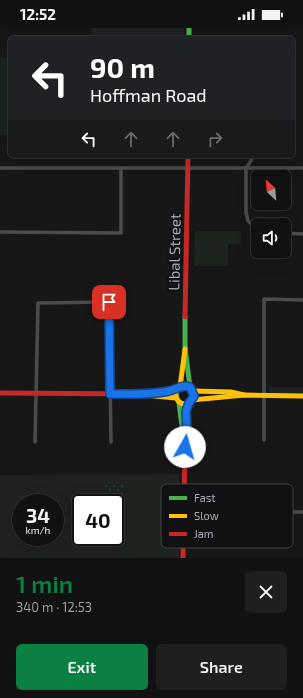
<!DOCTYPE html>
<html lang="en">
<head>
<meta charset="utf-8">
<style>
	:root { --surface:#111; --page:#1e1f1f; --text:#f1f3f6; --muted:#9c9d9f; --line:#303131; --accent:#0b8043 }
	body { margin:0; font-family:"Exo 2",sans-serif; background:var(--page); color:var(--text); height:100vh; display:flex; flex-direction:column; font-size:15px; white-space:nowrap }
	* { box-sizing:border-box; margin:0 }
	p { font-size:13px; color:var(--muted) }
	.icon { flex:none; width:22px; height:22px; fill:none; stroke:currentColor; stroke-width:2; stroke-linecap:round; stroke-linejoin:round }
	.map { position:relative; height:530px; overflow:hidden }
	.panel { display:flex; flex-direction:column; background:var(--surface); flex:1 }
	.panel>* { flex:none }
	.banner { position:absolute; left:8px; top:8px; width:287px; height:122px; border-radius:6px; box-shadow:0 4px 16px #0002,0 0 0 1px var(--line); background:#202124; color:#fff; overflow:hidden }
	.needle { width:26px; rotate:334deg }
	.buttons { position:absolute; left:251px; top:142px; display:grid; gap:8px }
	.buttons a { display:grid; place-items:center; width:40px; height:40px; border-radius:6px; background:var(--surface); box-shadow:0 4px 16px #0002,0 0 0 1px var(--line); font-size:20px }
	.speed { position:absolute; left:12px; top:466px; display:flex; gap:8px; font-size:20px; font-weight:700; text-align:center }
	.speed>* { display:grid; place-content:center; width:52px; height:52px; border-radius:50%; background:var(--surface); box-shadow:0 4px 16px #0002,0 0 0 1px var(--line); line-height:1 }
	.speed small { font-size:10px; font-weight:400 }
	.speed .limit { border:2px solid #111; border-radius:6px; background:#fff; color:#111 }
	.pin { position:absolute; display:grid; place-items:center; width:34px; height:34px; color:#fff; margin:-17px; border-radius:8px; box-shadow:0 2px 6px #0006 }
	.me { position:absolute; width:44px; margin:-22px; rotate:7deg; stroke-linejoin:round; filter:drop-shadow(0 0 3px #0008) }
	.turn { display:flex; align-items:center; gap:14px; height:84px; padding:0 16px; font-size:18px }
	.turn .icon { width:52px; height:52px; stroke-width:2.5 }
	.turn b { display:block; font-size:28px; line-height:34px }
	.lanes { display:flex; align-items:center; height:38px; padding:0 16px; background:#0003; justify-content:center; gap:20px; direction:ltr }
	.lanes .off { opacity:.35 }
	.round { display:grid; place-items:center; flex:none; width:42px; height:42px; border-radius:6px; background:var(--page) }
	.overview { display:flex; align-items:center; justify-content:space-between; height:68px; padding:0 16px }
	h1 { font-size:24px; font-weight:600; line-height:30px; color:var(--accent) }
	.primary-button { display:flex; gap:8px; margin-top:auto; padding:8px 16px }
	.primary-button a { flex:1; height:46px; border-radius:6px; background:var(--accent); color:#fff; font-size:16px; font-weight:600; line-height:46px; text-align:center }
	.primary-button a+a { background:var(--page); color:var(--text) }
	.status { display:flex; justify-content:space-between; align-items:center; height:28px; padding:0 20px; background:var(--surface); direction:ltr }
	.status svg { height:11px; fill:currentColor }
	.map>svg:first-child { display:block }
	.built { fill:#212123; fill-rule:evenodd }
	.green { fill:#1d241e }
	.park { fill:url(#park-dots) }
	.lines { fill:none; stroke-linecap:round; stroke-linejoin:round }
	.street { stroke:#4b4c50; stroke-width:3.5 }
	.fast { stroke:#4caf50; stroke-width:5 }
	.slow { stroke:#ffc107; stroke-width:5 }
	.jam { stroke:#c62828; stroke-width:5 }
	.route-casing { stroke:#114b97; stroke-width:10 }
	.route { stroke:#1a73e8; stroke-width:7 }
	.labels { text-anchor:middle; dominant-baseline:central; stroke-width:4; stroke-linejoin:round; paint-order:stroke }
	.street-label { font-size:15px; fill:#a8adb8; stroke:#111113 }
	.key { fill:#111113; stroke:#3e4045; stroke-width:1 }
	.key-label { font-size:11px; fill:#a8adb8 }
</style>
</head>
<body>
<div class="status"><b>12:52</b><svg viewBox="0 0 49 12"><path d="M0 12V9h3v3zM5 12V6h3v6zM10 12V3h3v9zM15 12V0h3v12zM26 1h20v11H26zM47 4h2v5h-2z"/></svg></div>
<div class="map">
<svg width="303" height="530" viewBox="0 0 303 530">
	<defs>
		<pattern id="park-dots" width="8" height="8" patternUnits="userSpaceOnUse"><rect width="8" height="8" fill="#1d241e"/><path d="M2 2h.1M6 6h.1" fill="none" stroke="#3b413d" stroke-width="1.8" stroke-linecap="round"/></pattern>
	</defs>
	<rect width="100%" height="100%" fill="#171717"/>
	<g class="built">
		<rect x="91" y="0" width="93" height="10"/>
		<path d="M179,446v84h-179v-83zM21,475h34v34h-34zM81,475h34v34h-34z"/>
	</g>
	<g class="green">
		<polygon points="0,29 10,31 10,107 0,107"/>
		<polygon points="195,203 241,203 241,216 228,216 228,238 194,238"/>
		<rect x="269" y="359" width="34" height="6"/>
		<polygon points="174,449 172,530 123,530 124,450"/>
		<polygon points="42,523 54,527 54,530 17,530"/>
	</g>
	<polygon class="park" points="123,455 122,470 105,470 104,456"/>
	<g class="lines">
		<g class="street">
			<polyline points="251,128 251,133 246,140 246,184 248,193 258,202"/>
			<polyline points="0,140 303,140"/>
			<polyline points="0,204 121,205 121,140"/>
			<polyline points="284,205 303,206"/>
			<polyline points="264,412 264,271 303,272"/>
			<polyline points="35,414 38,275 109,274 111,414"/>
			<polyline points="184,484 303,484"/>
		</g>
		<g class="fast">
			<polyline points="189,0 189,10"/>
			<polyline points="185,289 185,320 190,359"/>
			<polyline points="179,375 184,414"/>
		</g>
		<g class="slow">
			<circle cx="185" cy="367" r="9"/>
			<polyline points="180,359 185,321"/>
			<polyline points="193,363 231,364 244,367"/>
			<polyline points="144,367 176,370"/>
			<polyline points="192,372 244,367 303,368"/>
		</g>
		<g class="jam">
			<polyline points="185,289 188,128"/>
			<polyline points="0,365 141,366 178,361"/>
			<polyline points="183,530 185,415 189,375"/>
		</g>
	</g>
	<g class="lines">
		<defs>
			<path id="route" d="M109,274l1,92c20,0 40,1 59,-3 8,-2 14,-7 21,-4l4,9 -5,7 -3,8 1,21 -2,15"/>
		</defs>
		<use href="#route" class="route-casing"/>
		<use href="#route" class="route"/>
	</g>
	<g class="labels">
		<g class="street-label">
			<text transform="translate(174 224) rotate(-89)">Libal Street</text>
		</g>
	</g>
	<rect x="161" y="456" width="132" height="64" rx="6" class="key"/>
	<rect x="169" y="468" width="18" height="4" fill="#4caf50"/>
	<rect x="169" y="486" width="18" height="4" fill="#ffc107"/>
	<rect x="169" y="504" width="18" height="4" fill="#c62828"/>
	<g class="key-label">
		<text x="194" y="474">Fast</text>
		<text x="194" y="492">Slow</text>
		<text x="194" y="510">Jam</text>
	</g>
</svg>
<div class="buttons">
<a><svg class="needle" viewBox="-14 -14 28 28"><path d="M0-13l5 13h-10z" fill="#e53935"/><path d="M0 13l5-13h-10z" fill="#9c9d9f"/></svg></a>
<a><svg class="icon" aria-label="sound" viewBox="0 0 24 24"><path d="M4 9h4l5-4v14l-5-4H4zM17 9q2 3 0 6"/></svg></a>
</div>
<div class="speed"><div>34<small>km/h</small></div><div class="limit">40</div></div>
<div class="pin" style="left:109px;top:274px;background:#d93025"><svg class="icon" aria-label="arrive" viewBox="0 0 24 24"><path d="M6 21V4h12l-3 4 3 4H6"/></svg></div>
<svg class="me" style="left:185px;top:419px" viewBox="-20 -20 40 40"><circle r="19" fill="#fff"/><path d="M0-13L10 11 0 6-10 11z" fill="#1a73e8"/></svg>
<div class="banner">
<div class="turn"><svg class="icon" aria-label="left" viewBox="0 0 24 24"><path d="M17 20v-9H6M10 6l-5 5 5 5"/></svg><div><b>90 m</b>Hoffman Road</div></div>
<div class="lanes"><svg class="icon" aria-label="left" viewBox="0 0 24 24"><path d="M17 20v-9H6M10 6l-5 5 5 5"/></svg><svg class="icon off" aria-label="ahead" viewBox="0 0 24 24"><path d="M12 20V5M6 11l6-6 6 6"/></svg><svg class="icon off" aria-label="ahead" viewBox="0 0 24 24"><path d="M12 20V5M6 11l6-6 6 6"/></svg><svg class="icon off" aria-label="right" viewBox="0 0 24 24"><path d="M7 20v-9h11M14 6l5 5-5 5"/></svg></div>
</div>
</div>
<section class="panel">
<div class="overview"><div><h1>1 min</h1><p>340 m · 12:53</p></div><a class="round"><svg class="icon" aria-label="close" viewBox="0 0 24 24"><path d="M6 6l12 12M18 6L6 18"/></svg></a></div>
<div class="primary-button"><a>Exit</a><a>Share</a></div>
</section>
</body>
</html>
